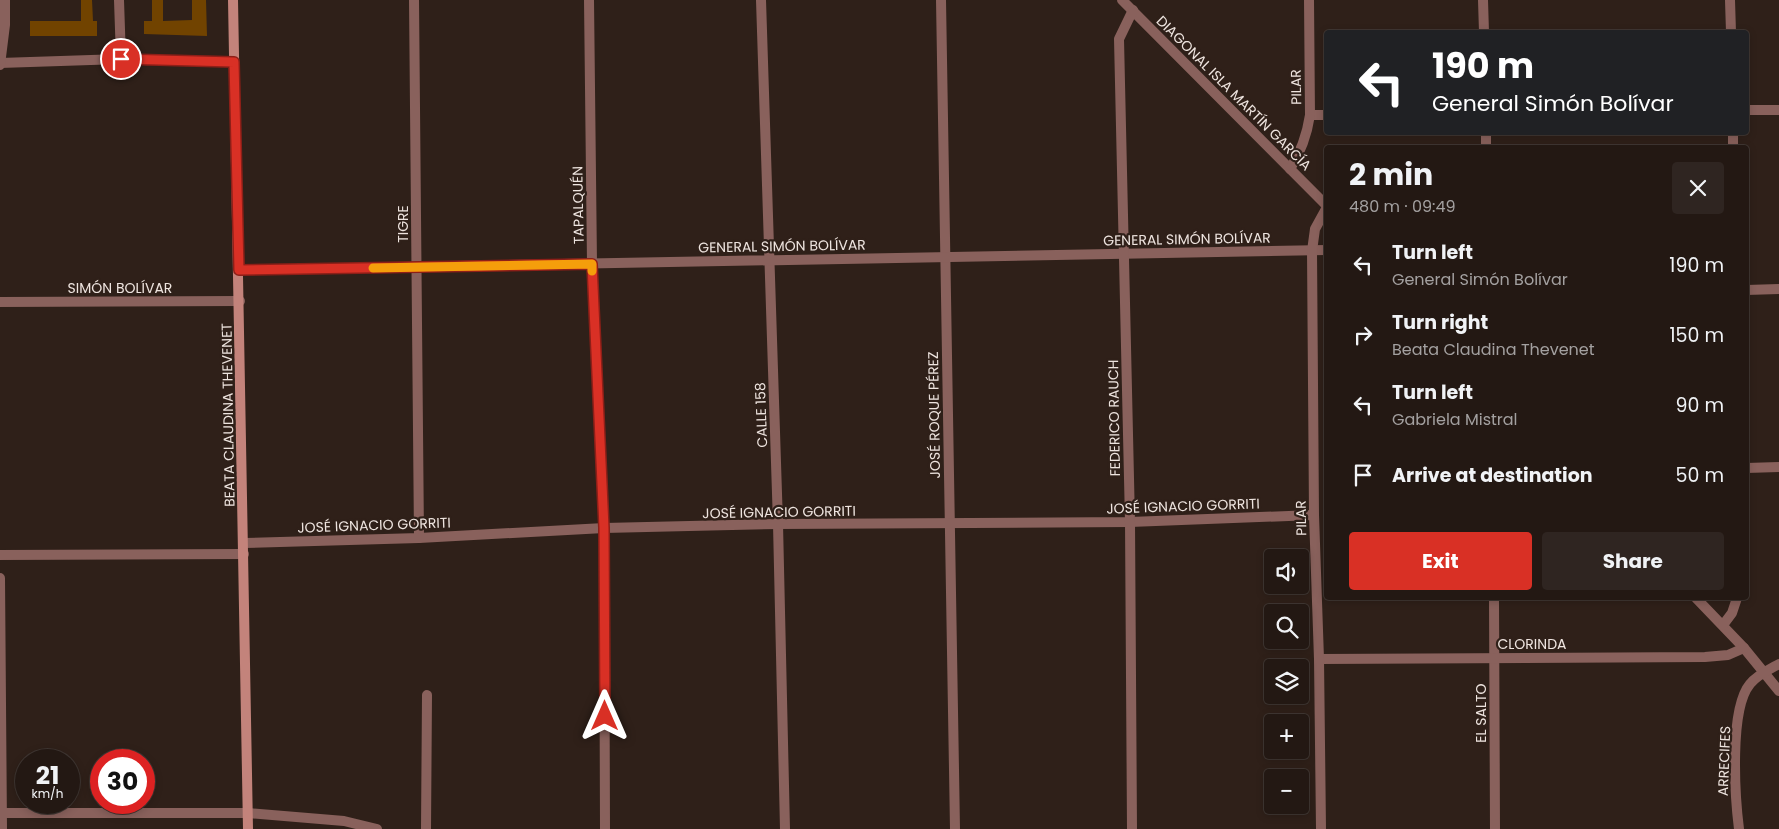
<!DOCTYPE html>
<html lang="en">
<head>
<meta charset="utf-8">
<style>
	:root { --surface:#231813; --page:#2f2521; --text:#f1f3f6; --muted:#a3a0a0; --line:#403733; --accent:#d93025 }
	body { margin:0; font-family:Poppins,sans-serif; background:var(--page); color:var(--text); height:100vh; display:flex; flex-direction:column; font-size:19px; white-space:nowrap }
	* { box-sizing:border-box; margin:0 }
	p { font-size:16px; color:var(--muted) }
	.icon { flex:none; width:28px; height:28px; fill:none; stroke:currentColor; stroke-width:2; stroke-linecap:round; stroke-linejoin:round }
	.map { position:relative; flex:1; overflow:hidden }
	.details { position:absolute; left:1324px; top:145px; width:425px; height:455px; display:flex; flex-direction:column; background:var(--surface); border-radius:5px; box-shadow:0 2px 8px #0003,0 0 0 1px var(--line) }
	.details>* { flex:none }
	.guide { position:absolute; left:1324px; top:30px; width:425px; height:105px; border-radius:5px; box-shadow:0 2px 8px #0003,0 0 0 1px var(--line); background:#202124; color:#fff; overflow:hidden }
	.tools { position:absolute; left:1264px; top:549px; display:grid; gap:10px }
	.tools a { display:grid; place-items:center; width:45px; height:45px; border-radius:5px; background:var(--surface); box-shadow:0 2px 8px #0003,0 0 0 1px var(--line); font-size:25px }
	.speed { position:absolute; left:15px; top:749px; display:flex; gap:10px; font-size:25px; font-weight:700; text-align:center }
	.speed>* { display:grid; place-content:center; width:65px; height:65px; border-radius:50%; background:var(--surface); box-shadow:0 2px 8px #0003,0 0 0 1px var(--line); line-height:1 }
	.speed small { font-size:12px; font-weight:400 }
	.speed .limit { border:8px solid #d22; background:#fff; color:#111 }
	.pin { position:absolute; display:grid; place-items:center; width:42px; height:42px; color:#fff; margin:-21px; border:2px solid #fff; border-radius:50%; box-shadow:0 1px 5px #0007 }
	.me { position:absolute; width:55px; margin:-28px; rotate:0deg; stroke-linejoin:round; filter:drop-shadow(0 0 4px #0008) }
	.turn { display:flex; align-items:center; gap:18px; height:105px; padding:0 25px; font-size:22px }
	.turn .icon { width:65px; height:65px; stroke-width:2.5 }
	.turn b { display:block; font-size:35px; line-height:42px }
	.round { display:grid; place-items:center; flex:none; width:52px; height:52px; border-radius:5px; background:var(--page) }
	.overview { display:flex; align-items:center; justify-content:space-between; height:85px; padding:0 25px }
	h1 { font-size:30px; font-weight:700; line-height:38px }
	.button { display:flex; gap:10px; margin-top:auto; padding:10px 25px }
	.button a { flex:1; height:58px; border-radius:5px; background:var(--accent); color:#fff; font-size:20px; font-weight:700; line-height:58px; text-align:center }
	.button a+a { background:var(--page); color:var(--text) }
	ul { padding:0; list-style:none }
	li { display:flex; align-items:center; gap:15px; height:70px; padding:0 25px }
	li div { flex:1 }
	li b { display:block; font-size:19px }
	li em { font-style:normal }
	.map>svg:first-child { display:block }
	.building { fill:#714300 }
	.lines { fill:none; stroke-linecap:round; stroke-linejoin:round }
	.minor { stroke:#89615c; stroke-width:10 }
	.secondary { stroke:#c3837b; stroke-width:10 }
	.route-casing { stroke:#8d1f18; stroke-width:12 }
	.route { stroke:#d93025; stroke-width:9 }
	.slow { stroke:#f59e0b; stroke-width:9 }
	.labels { text-anchor:middle; dominant-baseline:central; stroke-width:4.5; stroke-linejoin:round; paint-order:stroke }
	.street-label { font-size:14px; fill:#eee4df; stroke:#2f2019 }
</style>
</head>
<body>
<div class="map">
<svg width="1779" height="829" viewBox="0 0 1779 829">
	<rect width="100%" height="100%" fill="#2f2019"/>
	<g class="building">
		<polygon points="81,0 92,0 93,21 97,21 97,36 30,36 30,21 81,21"/>
		<polygon points="152,0 163,0 163,21 192,20 192,0 206,0 207,36 144,34 144,21 152,21"/>
	</g>
	<g class="lines">
		<g class="minor">
			<polyline points="119,0 121,59"/>
			<polyline points="414,0 419,538"/>
			<polyline points="589,0 592,264 604,528 605,829"/>
			<polyline points="761,0 778,524 785,829"/>
			<polyline points="941,0 955,829"/>
			<polyline points="1122,0 1326,205"/>
			<polyline points="1483,0 1484,32"/>
			<polyline points="1730,0 1731,32"/>
			<polyline points="0,63 121,59 234,62"/>
			<polyline points="0,65 5,25 5,0"/>
			<polyline points="1746,110 1779,110"/>
			<polyline points="1310,115 1326,115"/>
			<polyline points="1486,132 1486,148"/>
			<polyline points="1733,132 1733,148"/>
			<path d="M1290,169c11,-17 17,-34 20,-54l-1,-115"/>
			<polyline points="239,270 1326,250"/>
			<polyline points="1746,290 1779,289"/>
			<polyline points="0,302 240,301"/>
			<polyline points="1746,468 1779,467"/>
			<polyline points="244,543 419,538 604,528 778,524 1130,522 1314,515"/>
			<polyline points="0,555 244,554"/>
			<polyline points="0,578 2,829"/>
			<polyline points="1494,598 1495,829"/>
			<polyline points="1696,598 1744,648 1779,691"/>
			<polyline points="1723,625 1732,613 1737,598"/>
			<polyline points="1319,659 1705,657 1728,655 1744,648"/>
			<polyline points="0,813 248,813 344,821 377,829"/>
			<polyline points="426,829 427,695"/>
			<polyline points="1132,829 1130,522 1119,39 1133,10"/>
			<polyline points="1321,829 1319,659 1314,515 1312,251 1315,229 1326,209"/>
			<path d="M1739,829c-4,-32 -10,-120 11,-145 7,-9 20,-15 29,-20"/>
		</g>
		<polyline class="secondary" points="233,0 248,829"/>
	</g>
	<g class="lines">
		<defs>
			<polyline id="route" points="121,59 234,62 239,270 592,264 604,528 605,716"/>
		</defs>
		<use href="#route" class="route-casing"/>
		<use href="#route" class="route"/>
		<polyline class="slow" points="373,268 592,264 592,271"/>
	</g>
	<g class="labels">
		<g class="street-label">
			<text transform="translate(1296 87) rotate(-91)">PILAR</text>
			<text transform="translate(1234 93) rotate(45)">DIAGONAL ISLA MARTÍN GARCÍA</text>
			<text transform="translate(578 205) rotate(-91)">TAPALQUÉN</text>
			<text transform="translate(403 224) rotate(-90)">TIGRE</text>
			<text transform="translate(1187 239) rotate(-1)">GENERAL SIMÓN BOLÍVAR</text>
			<text transform="translate(782 246) rotate(-1)">GENERAL SIMÓN BOLÍVAR</text>
			<text x="120" y="288">SIMÓN BOLÍVAR</text>
			<text transform="translate(228 415) rotate(-91)">BEATA CLAUDINA THEVENET</text>
			<text transform="translate(761 415) rotate(-92)">CALLE 158</text>
			<text transform="translate(934 415) rotate(-91)">JOSÉ ROQUE PÉREZ</text>
			<text transform="translate(1114 418) rotate(-91)">FEDERICO RAUCH</text>
			<text transform="translate(1183 506) rotate(-2)">JOSÉ IGNACIO GORRITI</text>
			<text transform="translate(779 512) rotate(-1)">JOSÉ IGNACIO GORRITI</text>
			<text transform="translate(1301 518) rotate(-91)">PILAR</text>
			<text transform="translate(374 525) rotate(-2)">JOSÉ IGNACIO GORRITI</text>
			<text x="1532" y="644">CLORINDA</text>
			<text transform="translate(1481 713) rotate(-90)">EL SALTO</text>
			<text transform="translate(1724 761) rotate(-88)">ARRECIFES</text>
		</g>
	</g>
</svg>
<div class="tools">
<a><svg class="icon" aria-label="sound" viewBox="0 0 24 24"><path d="M4 9h4l5-4v14l-5-4H4zM17 9q2 3 0 6"/></svg></a>
<a><svg class="icon" aria-label="search" viewBox="0 0 24 24"><circle cx="10" cy="10" r="6"/><path d="M15 15l6 6"/></svg></a>
<a><svg class="icon" aria-label="layers" viewBox="0 0 24 24"><path d="M12 4l9 5-9 5-9-5zM3 14l9 5 9-5"/></svg></a>
<a>+</a>
<a>−</a>
</div>
<div class="speed"><div>21<small>km/h</small></div><div class="limit">30</div></div>
<div class="pin" style="left:121px;top:59px;background:#d93025"><svg class="icon" aria-label="arrive" viewBox="0 0 24 24"><path d="M6 21V4h12l-3 4 3 4H6"/></svg></div>
<svg class="me" style="left:605px;top:716px" viewBox="-20 -20 40 40"><path d="M0-17L14 15 0 8-14 15z" fill="#d93025" stroke="#fff" stroke-width="4"/></svg>
<div class="guide">
<div class="turn"><svg class="icon" aria-label="left" viewBox="0 0 24 24"><path d="M17 20v-9H6M10 6l-5 5 5 5"/></svg><div><b>190 m</b>General Simón Bolívar</div></div>
</div>
<section class="details">
<div class="overview"><div><h1>2 min</h1><p>480 m · 09:49</p></div><a class="round"><svg class="icon" aria-label="close" viewBox="0 0 24 24"><path d="M6 6l12 12M18 6L6 18"/></svg></a></div>
<ul>
<li><svg class="icon" aria-label="left" viewBox="0 0 24 24"><path d="M17 20v-9H6M10 6l-5 5 5 5"/></svg><div><b>Turn left</b><p>General Simón Bolívar</p></div><em>190 m</em></li>
<li><svg class="icon" aria-label="right" viewBox="0 0 24 24"><path d="M7 20v-9h11M14 6l5 5-5 5"/></svg><div><b>Turn right</b><p>Beata Claudina Thevenet</p></div><em>150 m</em></li>
<li><svg class="icon" aria-label="left" viewBox="0 0 24 24"><path d="M17 20v-9H6M10 6l-5 5 5 5"/></svg><div><b>Turn left</b><p>Gabriela Mistral</p></div><em>90 m</em></li>
<li><svg class="icon" aria-label="arrive" viewBox="0 0 24 24"><path d="M6 21V4h12l-3 4 3 4H6"/></svg><div><b>Arrive at destination</b></div><em>50 m</em></li>
</ul>
<div class="button"><a>Exit</a><a>Share</a></div>
</section>
</div>
</body>
</html>
